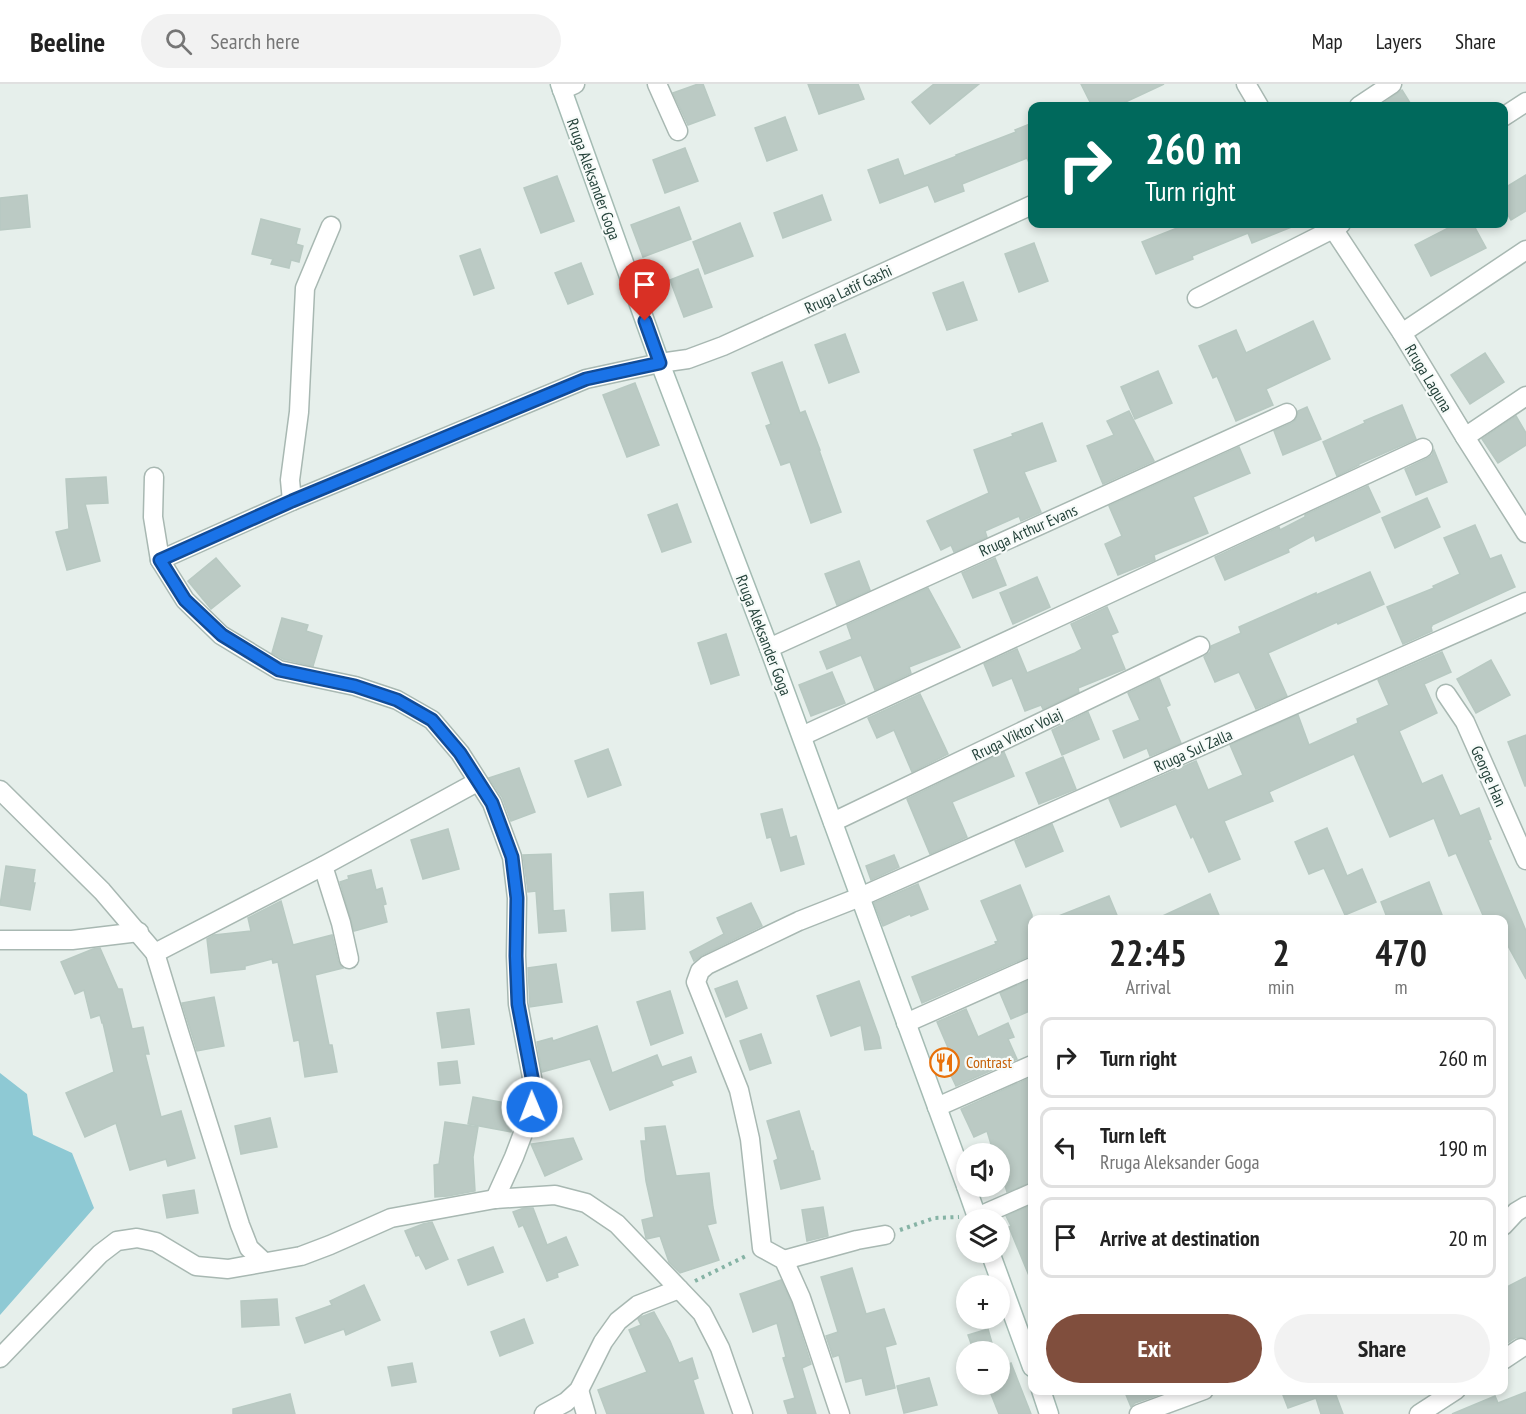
<!DOCTYPE html>
<html lang="en">
<head>
<meta charset="utf-8">
<style>
	:root { --surface:#fff; --page:#f2f2f2; --text:#222; --muted:#767676; --line:#e0e0e0; --accent:#804e3d }
	body { margin:0; font-family:"PT Sans Narrow",sans-serif; background:var(--page); color:var(--text); height:100vh; display:flex; flex-direction:column; font-size:22px; white-space:nowrap }
	* { box-sizing:border-box; margin:0 }
	p { font-size:20px; color:var(--muted) }
	.icon { flex:none; width:33px; height:33px; fill:none; stroke:currentColor; stroke-width:2; stroke-linecap:round; stroke-linejoin:round }
	.map { position:relative; flex:1; overflow:hidden }
	.panel { position:absolute; left:1028px; top:831px; width:480px; height:480px; display:flex; flex-direction:column; background:var(--surface); border-radius:12px; box-shadow:0 3px 9px #0003 }
	.panel>* { flex:none }
	.banner { position:absolute; left:1028px; top:18px; width:480px; height:126px; border-radius:12px; box-shadow:0 3px 9px #0003; background:#00695c; color:#fff; overflow:hidden }
	.tools { position:absolute; left:956px; top:1059px; display:grid; gap:12px }
	.tools a { display:grid; place-items:center; width:54px; height:54px; border-radius:50%; background:var(--surface); box-shadow:0 3px 9px #0003; font-size:30px }
	.pin { position:absolute; display:grid; place-items:center; width:51px; height:51px; color:#fff; margin:-62px -26px; border-radius:50% 50% 50% 0; rotate:-45deg; box-shadow:0 0 6px #0007 }
	.pin .icon { rotate:45deg }
	.me { position:absolute; width:66px; margin:-33px; rotate:359deg; stroke-linejoin:round; filter:drop-shadow(0 0 4px #0008) }
	.turn { display:flex; align-items:center; gap:21px; height:126px; padding:0 18px; font-size:27px }
	.turn .icon { width:78px; height:78px; stroke-width:2.5 }
	.turn b { display:block; font-size:42px; line-height:51px }
	.eta { display:flex; justify-content:space-evenly; align-items:center; height:102px; text-align:center }
	.eta b { font-size:36px; font-weight:600; line-height:42px }
	.cta { display:flex; gap:12px; margin-top:auto; padding:12px 18px }
	.cta a { flex:1; height:69px; border-radius:36px; background:var(--accent); color:#fff; font-size:24px; font-weight:600; line-height:69px; text-align:center }
	.cta a+a { background:var(--page); color:var(--text) }
	ul { padding:0; list-style:none }
	li { display:flex; align-items:center; gap:18px; height:81px; margin:0 12px 9px; padding:0 6px; border:3px solid var(--line); border-radius:12px }
	li div { flex:1 }
	li b { display:block; font-size:22px }
	li em { font-style:normal }
	header { display:flex; align-items:center; gap:36px; box-sizing:border-box; height:84px; padding:0 30px; background:var(--surface); border-bottom:2px solid var(--line) }
	header strong { font-size:28px }
	nav { display:flex; gap:33px; margin-inline-start:auto; font-size:21px }
	.search { width:420px; height:54px; background:var(--page); display:flex; align-items:center; gap:15px; box-sizing:border-box; padding:0 21px; border-radius:33px; color:var(--muted); font-size:22px }
	.map>svg:first-child { display:block }
	.water { fill:#8ec9d4 }
	.building { fill:#bbcac4; stroke:#b8c9c2; stroke-width:1.5 }
	.lines { fill:none; stroke-linecap:round; stroke-linejoin:round }
	.street-casing { stroke:#a8b8b2; stroke-width:21 }
	.secondary-casing { stroke:#a4bbb3; stroke-width:21 }
	.path { stroke:#86b3a5; stroke-width:4; stroke-dasharray:3 4.5; stroke-linecap:butt }
	.street { stroke:#fff; stroke-width:18 }
	.secondary { stroke:#fff; stroke-width:18 }
	.route-casing { stroke:#114b97; stroke-width:15 }
	.route { stroke:#1a73e8; stroke-width:10 }
	.labels { text-anchor:middle; dominant-baseline:central; stroke-width:4.5; stroke-linejoin:round; paint-order:stroke }
	.street-label { font-size:16px; fill:#24423a; stroke:#f7fbf9 }
	.food-label { font-size:16px; fill:#c56008; stroke:#f7fbf9; text-anchor:start }
</style>
</head>
<body>
<header>
<strong>Beeline</strong>
<div class="search"><svg class="icon" aria-label="search" viewBox="0 0 24 24"><circle cx="10" cy="10" r="6"/><path d="M15 15l6 6"/></svg>Search here</div>
<nav><a>Map</a><a>Layers</a><a>Share</a></nav>
</header>
<div class="map">
<svg width="1526" height="1330" viewBox="0 0 1526 1330">
	<rect width="100%" height="100%" fill="#e6efeb"/>
	<polygon class="water" points="0,989 27,1010 33,1051 72,1069 94,1124 0,1231"/>
	<g class="building">
		<polygon points="698,0 703,0 715,31 688,41 673,9"/>
		<polygon points="808,0 858,0 864,15 819,30"/>
		<polygon points="934,0 979,0 930,40 912,18"/>
		<polygon points="1081,0 1164,0 1117,22 1092,22"/>
		<polygon points="1402,6 1412,22 1381,22 1381,21"/>
		<polygon points="785,33 797,66 767,77 755,44"/>
		<polygon points="1032,39 1032,86 1027,74 962,100 964,107 935,118 928,101 880,119 868,86 898,75 904,92 957,72 956,71 1016,48 1015,46"/>
		<polygon points="685,64 698,97 665,109 653,76"/>
		<polygon points="1526,91 1526,127 1511,136 1503,123 1503,105"/>
		<polygon points="557,92 574,137 541,149 524,104"/>
		<polygon points="27,111 30,143 0,146 0,114"/>
		<polygon points="822,111 831,136 783,154 774,129"/>
		<polygon points="679,123 691,155 643,173 631,141"/>
		<polygon points="261,135 300,145 296,160 303,162 299,178 291,176 289,184 271,180 273,175 252,170"/>
		<polygon points="740,139 753,172 705,190 693,158"/>
		<polygon points="1187,140 1299,140 1252,159 1248,149 1192,172 1193,175 1156,190 1142,158"/>
		<polygon points="1456,140 1473,140 1486,164 1431,192 1415,161"/>
		<polygon points="1034,159 1048,197 1019,208 1005,170"/>
		<polygon points="480,165 494,204 474,211 460,172"/>
		<polygon points="581,179 593,210 568,220 555,189"/>
		<polygon points="698,185 712,223 684,233 670,196"/>
		<polygon points="963,198 977,236 947,246 933,209"/>
		<polygon points="1313,237 1330,275 1266,305 1273,321 1236,337 1217,292 1213,294 1199,262 1236,246 1246,269"/>
		<polygon points="845,250 859,288 829,299 815,261"/>
		<polygon points="1485,269 1504,298 1470,320 1451,291"/>
		<polygon points="782,278 800,329 805,327 820,366 819,366 841,428 811,439 790,378 781,381 766,342 771,340 752,289"/>
		<polygon points="1158,287 1172,319 1135,335 1121,303"/>
		<polygon points="635,299 659,361 627,373 603,311"/>
		<polygon points="1402,321 1416,355 1359,380 1359,381 1337,392 1323,358 1365,339 1364,337"/>
		<polygon points="1307,323 1321,355 1283,371 1274,347 1292,339 1296,335 1298,327"/>
		<polygon points="1129,327 1154,377 1103,400 1087,362 1114,351 1107,337"/>
		<polygon points="1516,332 1526,349 1526,361 1498,379 1482,355"/>
		<polygon points="1042,339 1056,377 1024,388 1041,428 1021,437 1019,432 985,447 987,453 954,468 951,461 941,466 927,437 989,409 974,366 1013,352 1012,350"/>
		<polygon points="1239,363 1250,389 1193,413 1208,449 1154,471 1155,476 1118,491 1105,460 1122,452 1109,422"/>
		<polygon points="1434,366 1447,398 1416,411 1405,385 1428,374 1432,371"/>
		<polygon points="106,393 108,419 85,420 100,477 67,486 56,448 69,445 66,395"/>
		<polygon points="1368,402 1380,428 1316,457 1314,451 1288,465 1289,468 1225,496 1215,473 1279,443 1280,446 1305,433 1305,431"/>
		<polygon points="1427,414 1440,443 1395,464 1382,434"/>
		<polygon points="677,420 691,458 662,468 648,431"/>
		<polygon points="1475,441 1490,475 1501,471 1515,503 1432,541 1432,542 1431,543 1432,547 1403,560 1387,523 1434,504 1433,502 1460,490 1444,454"/>
		<polygon points="216,474 240,502 211,525 188,497"/>
		<polygon points="995,474 1006,501 973,514 962,489"/>
		<polygon points="859,477 870,506 837,521 825,490"/>
		<polygon points="1370,488 1384,520 1338,540 1337,538 1268,569 1287,612 1256,625 1239,588 1215,598 1204,573 1210,568 1211,562 1241,549 1239,543 1316,509 1316,511"/>
		<polygon points="1037,493 1050,523 1013,540 1000,509"/>
		<polygon points="928,504 960,563 909,583 911,589 875,606 861,571 827,585 820,568 852,555 847,541"/>
		<polygon points="1107,523 1118,548 1111,551 1125,585 1078,604 1079,608 1043,625 1041,621 1025,627 1012,594 993,602 984,580 1017,565 1027,589 1075,569 1082,565 1071,540"/>
		<polygon points="282,534 308,541 306,547 322,552 313,582 283,575 272,569"/>
		<polygon points="726,550 739,591 711,600 698,559"/>
		<polygon points="1442,568 1451,588 1424,600 1437,629 1399,647 1422,700 1442,691 1460,732 1479,724 1491,755 1488,756 1526,847 1526,895 1508,862 1503,864 1503,836 1485,836 1456,769 1449,772 1434,734 1390,753 1354,670 1269,708 1273,717 1224,737 1240,775 1209,788 1193,752 1191,754 1176,720 1121,743 1109,715 1196,677 1208,706 1243,691 1230,661 1298,631 1309,661 1358,639 1357,635 1389,621 1378,596"/>
		<polygon points="1491,576 1510,611 1476,629 1457,595"/>
		<polygon points="832,588 845,619 811,632 799,601"/>
		<polygon points="1159,594 1170,621 1166,623 1181,659 1150,672 1147,664 1124,674 1113,647 1140,636 1128,609"/>
		<polygon points="920,610 948,670 912,688 894,646 877,654 868,634"/>
		<polygon points="1088,628 1099,655 1062,671 1052,646"/>
		<polygon points="1526,651 1526,702 1525,702 1508,658"/>
		<polygon points="608,665 621,701 588,713 575,677"/>
		<polygon points="1004,668 1014,692 952,718 967,753 930,770 907,715"/>
		<polygon points="1063,673 1076,705 1039,720 1026,689"/>
		<polygon points="519,684 535,728 511,737 502,713 489,694"/>
		<polygon points="782,725 790,754 796,752 804,780 781,787 771,753 767,754 761,730"/>
		<polygon points="1052,740 1063,767 1026,783 1015,757"/>
		<polygon points="1327,744 1347,792 1362,785 1376,818 1345,831 1324,784 1309,790 1295,758"/>
		<polygon points="448,745 459,785 423,795 411,756"/>
		<polygon points="551,770 553,827 564,826 566,847 539,849 536,807 528,808 523,771"/>
		<polygon points="894,771 899,783 871,796 866,782"/>
		<polygon points="6,782 35,786 33,799 35,799 30,826 0,821"/>
		<polygon points="371,786 376,806 382,804 386,820 383,821 387,838 354,847 340,798 349,795 348,792"/>
		<polygon points="1429,798 1444,836 1388,836 1381,818"/>
		<polygon points="918,800 928,825 911,832 910,830 883,842 874,819"/>
		<polygon points="1020,801 1032,831 1032,872 1027,873 922,919 912,893 996,860 995,858 998,857 981,817"/>
		<polygon points="643,808 645,845 612,847 610,810"/>
		<polygon points="1210,810 1221,836 1154,836"/>
		<polygon points="1109,812 1119,836 1051,836 1051,835"/>
		<polygon points="281,817 293,861 332,851 338,877 343,884 315,891 329,961 332,961 337,988 305,993 299,956 294,957 278,878 273,879 272,875 245,882 245,885 211,889 207,855 214,851 251,847 248,834"/>
		<polygon points="751,819 762,842 702,871 694,877 690,868 724,850 717,834"/>
		<polygon points="100,864 118,905 122,905 132,945 143,943 149,970 145,970 161,1033 181,1027 195,1074 168,1082 166,1075 130,1086 116,1039 85,1053 66,1009 114,988 103,939 102,939 100,931 91,934 84,906 75,910 61,878 93,865"/>
		<polygon points="556,880 562,918 530,923 528,884"/>
		<polygon points="1032,895 1032,926 1011,935 1000,909"/>
		<polygon points="737,897 747,924 726,933 715,905"/>
		<polygon points="859,897 879,953 881,964 865,966 861,941 831,952 817,912"/>
		<polygon points="670,907 683,949 651,961 637,918"/>
		<polygon points="214,913 224,962 197,967 182,919"/>
		<polygon points="469,925 474,960 442,964 437,929"/>
		<polygon points="966,925 978,953 1008,939 1014,953 1008,955 1017,975 956,1002 941,970 949,966 937,938"/>
		<polygon points="597,942 612,989 657,971 662,983 691,973 696,988 671,997 673,1001 610,1026 590,975 542,988 537,958 552,954 553,957"/>
		<polygon points="761,950 771,979 750,986 740,957"/>
		<polygon points="457,977 460,999 440,1001 438,979"/>
		<polygon points="1032,993 1032,1098 1007,1108 999,1082 999,1070 994,1070 987,1047 974,1053 961,1025"/>
		<polygon points="473,1013 516,1021 511,1048 468,1040"/>
		<polygon points="799,1027 811,1067 813,1067 820,1095 781,1105 774,1077 778,1075 767,1037"/>
		<polygon points="270,1034 277,1063 241,1070 235,1042"/>
		<polygon points="445,1038 478,1043 473,1073 475,1107 448,1112 435,1113 434,1081 439,1080"/>
		<polygon points="665,1042 676,1092 709,1089 713,1123 716,1139 707,1141 719,1176 680,1189 669,1178 660,1152 647,1155 646,1154 642,1136 654,1133 646,1097 641,1057 646,1057 645,1044"/>
		<polygon points="573,1054 582,1075 545,1092 531,1060"/>
		<polygon points="194,1106 198,1129 167,1134 163,1111"/>
		<polygon points="1032,1121 1032,1199 1009,1143 1011,1142 1006,1132"/>
		<polygon points="823,1123 828,1152 807,1157 802,1126"/>
		<polygon points="524,1124 533,1124 547,1161 566,1153 578,1181 557,1189 558,1193 547,1197 523,1141 519,1143 513,1128"/>
		<polygon points="432,1138 448,1175 426,1185 419,1171 416,1172 405,1147 423,1140"/>
		<polygon points="493,1163 503,1188 468,1201 458,1176"/>
		<polygon points="852,1184 866,1230 884,1225 896,1260 885,1263 895,1304 866,1311 862,1294 846,1298 839,1271 833,1273 826,1252 838,1248 821,1193"/>
		<polygon points="1526,1193 1526,1254 1521,1253 1515,1254 1503,1262 1503,1205"/>
		<polygon points="781,1196 791,1218 811,1280 802,1284 816,1330 788,1330 784,1317 795,1314 783,1274 786,1273 777,1239 753,1248 740,1210"/>
		<polygon points="364,1201 380,1236 346,1251 344,1245 305,1259 296,1234 332,1221 330,1217"/>
		<polygon points="277,1215 279,1241 242,1243 241,1217"/>
		<polygon points="654,1228 670,1257 679,1279 692,1274 698,1294 693,1296 704,1330 607,1330 598,1306 647,1288 629,1246 641,1241 638,1235 641,1233"/>
		<polygon points="524,1235 533,1259 500,1272 491,1248"/>
		<polygon points="988,1245 992,1259 973,1265 968,1251"/>
		<polygon points="412,1279 416,1298 392,1302 388,1283"/>
		<polygon points="1011,1279 1031,1330 999,1330 987,1300 999,1300 999,1284"/>
		<polygon points="929,1294 937,1321 904,1329 897,1302"/>
		<polygon points="1124,1306 1170,1306 1170,1307 1135,1319 1131,1323"/>
		<polygon points="1281,1306 1334,1306 1343,1330 1321,1330 1316,1314 1288,1324"/>
		<polygon points="1526,1308 1526,1330 1452,1330 1495,1312 1498,1319"/>
		<polygon points="290,1310 295,1330 233,1330 233,1325"/>
	</g>
	<g class="lines">
		<defs>
			<g id="street">
				<polyline points="657,0 678,47"/>
				<polyline points="1246,0 1259,22"/>
				<polyline points="562,6 575,0"/>
				<polyline points="1359,22 1392,0"/>
				<polyline points="1503,33 1526,18"/>
				<polyline points="1330,140 1402,249 1465,353 1526,449"/>
				<polyline points="1197,214 1333,145 1341,140"/>
				<polyline points="1402,249 1526,166"/>
				<polyline points="1465,353 1526,312"/>
				<polyline points="154,393 153,433 160,476 185,516 221,551 279,586 355,602 397,616 432,636 460,669 492,719 512,773 517,814 516,872 518,920 534,1004 533,1023 514,1073 495,1115"/>
				<polyline points="292,417 290,396 299,328 305,204 331,142"/>
				<polyline points="160,476 292,417 586,295 660,279 688,275 723,262 1032,121"/>
				<polyline points="769,564 1287,329"/>
				<polyline points="1446,610 1465,638 1526,776"/>
				<polyline points="802,652 1423,364"/>
				<polyline points="0,706 102,807 155,869 180,951 240,1141 249,1164 264,1178"/>
				<polyline points="833,738 1200,562"/>
				<polyline points="323,782 341,839 349,875"/>
				<polyline points="0,856 72,856 139,848"/>
				<polyline points="155,869 323,782 477,698"/>
				<polyline points="906,939 1032,883"/>
				<polyline points="937,1023 1032,981"/>
				<polyline points="977,1133 1032,1109"/>
				<polyline points="1503,1142 1516,1128 1526,1122"/>
				<polyline points="784,1176 857,1156 885,1151"/>
				<polyline points="0,1274 100,1170 117,1157 137,1154 156,1158 196,1182 228,1185 301,1172 330,1161 391,1134 495,1115 555,1111 586,1119 617,1140 702,1229 720,1264 743,1330"/>
				<polyline points="1503,1276 1521,1264"/>
				<polyline points="579,1306 586,1330"/>
				<polyline points="544,1330 566,1318 579,1306 603,1258 618,1237 638,1221 679,1205"/>
				<polyline points="840,1330 801,1214 784,1176 762,1164 750,1055 739,1006 696,898 700,887 707,881 799,837 860,813 1526,518"/>
				<polyline points="1139,1330 1204,1306"/>
				<polyline points="1419,1330 1456,1306"/>
			</g>
			<g id="secondary">
				<polyline points="560,0 660,279 769,564 966,1102"/>
				<polyline points="966,1102 978,1136"/>
				<polyline points="990,1168 1032,1283"/>
				<polyline points="1041,1306 1049,1330"/>
			</g>
		</defs>
		<use href="#street" class="street-casing"/>
		<use href="#secondary" class="secondary-casing"/>
		<g class="path">
			<polyline points="900,1146 934,1134 959,1133"/>
			<polyline points="695,1197 748,1171"/>
		</g>
		<use href="#street" class="street"/>
		<use href="#secondary" class="secondary"/>
	</g>
	<g class="lines">
		<defs>
			<polyline id="route" points="532,1023 534,1004 518,920 516,872 517,814 512,773 492,719 460,669 432,636 397,616 355,602 279,586 222,551 185,516 160,476 292,417 586,295 660,279 645,237"/>
		</defs>
		<use href="#route" class="route-casing"/>
		<use href="#route" class="route"/>
	</g>
	<defs>
		<symbol id="restaurant-ring" viewBox="-11 -11 22 22"><circle r="9.5" fill="#f7fbf9" stroke="#e8710a" stroke-width="1.5"/><path d="M-5-6h1v4h1v-4h1v4h1v-4h1v5L-1.5 .5V6h-2V.5L-5-1ZM5-6V6H3V1.5H1.5Q1.5-4 5-6Z" fill="#e8710a"/></symbol>
	</defs>
	<g fill-rule="evenodd">
		<use href="#restaurant-ring" x="928" y="962" width="33" height="33"/>
	</g>
	<g class="labels">
		<g class="street-label">
			<text transform="translate(594 95) rotate(70)">Rruga Aleksander Goga</text>
			<text transform="translate(848 205) rotate(-25)">Rruga Latif Gashi</text>
			<text transform="translate(1429 294) rotate(59)">Rruga Laguna</text>
			<text transform="translate(1028 446) rotate(-24)">Rruga Arthur Evans</text>
			<text transform="translate(764 551) rotate(69)">Rruga Aleksander Goga</text>
			<text transform="translate(1017 650) rotate(-26)">Rruga Viktor Volaj</text>
			<text transform="translate(1193 666) rotate(-24)">Rruga Sul Zalla</text>
			<text transform="translate(1489 692) rotate(66)">George Han</text>
		</g>
		<g class="food-label">
			<text x="966" y="978">Contrast</text>
		</g>
	</g>
</svg>
<div class="tools">
<a><svg class="icon" aria-label="sound" viewBox="0 0 24 24"><path d="M4 9h4l5-4v14l-5-4H4zM17 9q2 3 0 6"/></svg></a>
<a><svg class="icon" aria-label="layers" viewBox="0 0 24 24"><path d="M12 4l9 5-9 5-9-5zM3 14l9 5 9-5"/></svg></a>
<a>+</a>
<a>−</a>
</div>
<div class="pin" style="left:645px;top:237px;background:#d93025"><svg class="icon" aria-label="arrive" viewBox="0 0 24 24"><path d="M6 21V4h12l-3 4 3 4H6"/></svg></div>
<svg class="me" style="left:532px;top:1023px" viewBox="-20 -20 40 40"><circle r="17" fill="#1a73e8" stroke="#fff" stroke-width="3"/><path d="M0-11L8 9 0 5-8 9z" fill="#fff"/></svg>
<div class="banner">
<div class="turn"><svg class="icon" aria-label="right" viewBox="0 0 24 24"><path d="M7 20v-9h11M14 6l5 5-5 5"/></svg><div><b>260 m</b>Turn right</div></div>
</div>
<section class="panel">
<div class="eta">
<div><b>22:45</b><p>Arrival</p></div>
<div><b>2</b><p>min</p></div>
<div><b>470</b><p>m</p></div>
</div>
<ul>
<li><svg class="icon" aria-label="right" viewBox="0 0 24 24"><path d="M7 20v-9h11M14 6l5 5-5 5"/></svg><div><b>Turn right</b></div><em>260 m</em></li>
<li><svg class="icon" aria-label="left" viewBox="0 0 24 24"><path d="M17 20v-9H6M10 6l-5 5 5 5"/></svg><div><b>Turn left</b><p>Rruga Aleksander Goga</p></div><em>190 m</em></li>
<li><svg class="icon" aria-label="arrive" viewBox="0 0 24 24"><path d="M6 21V4h12l-3 4 3 4H6"/></svg><div><b>Arrive at destination</b></div><em>20 m</em></li>
</ul>
<div class="cta"><a>Exit</a><a>Share</a></div>
</section>
</div>
</body>
</html>
